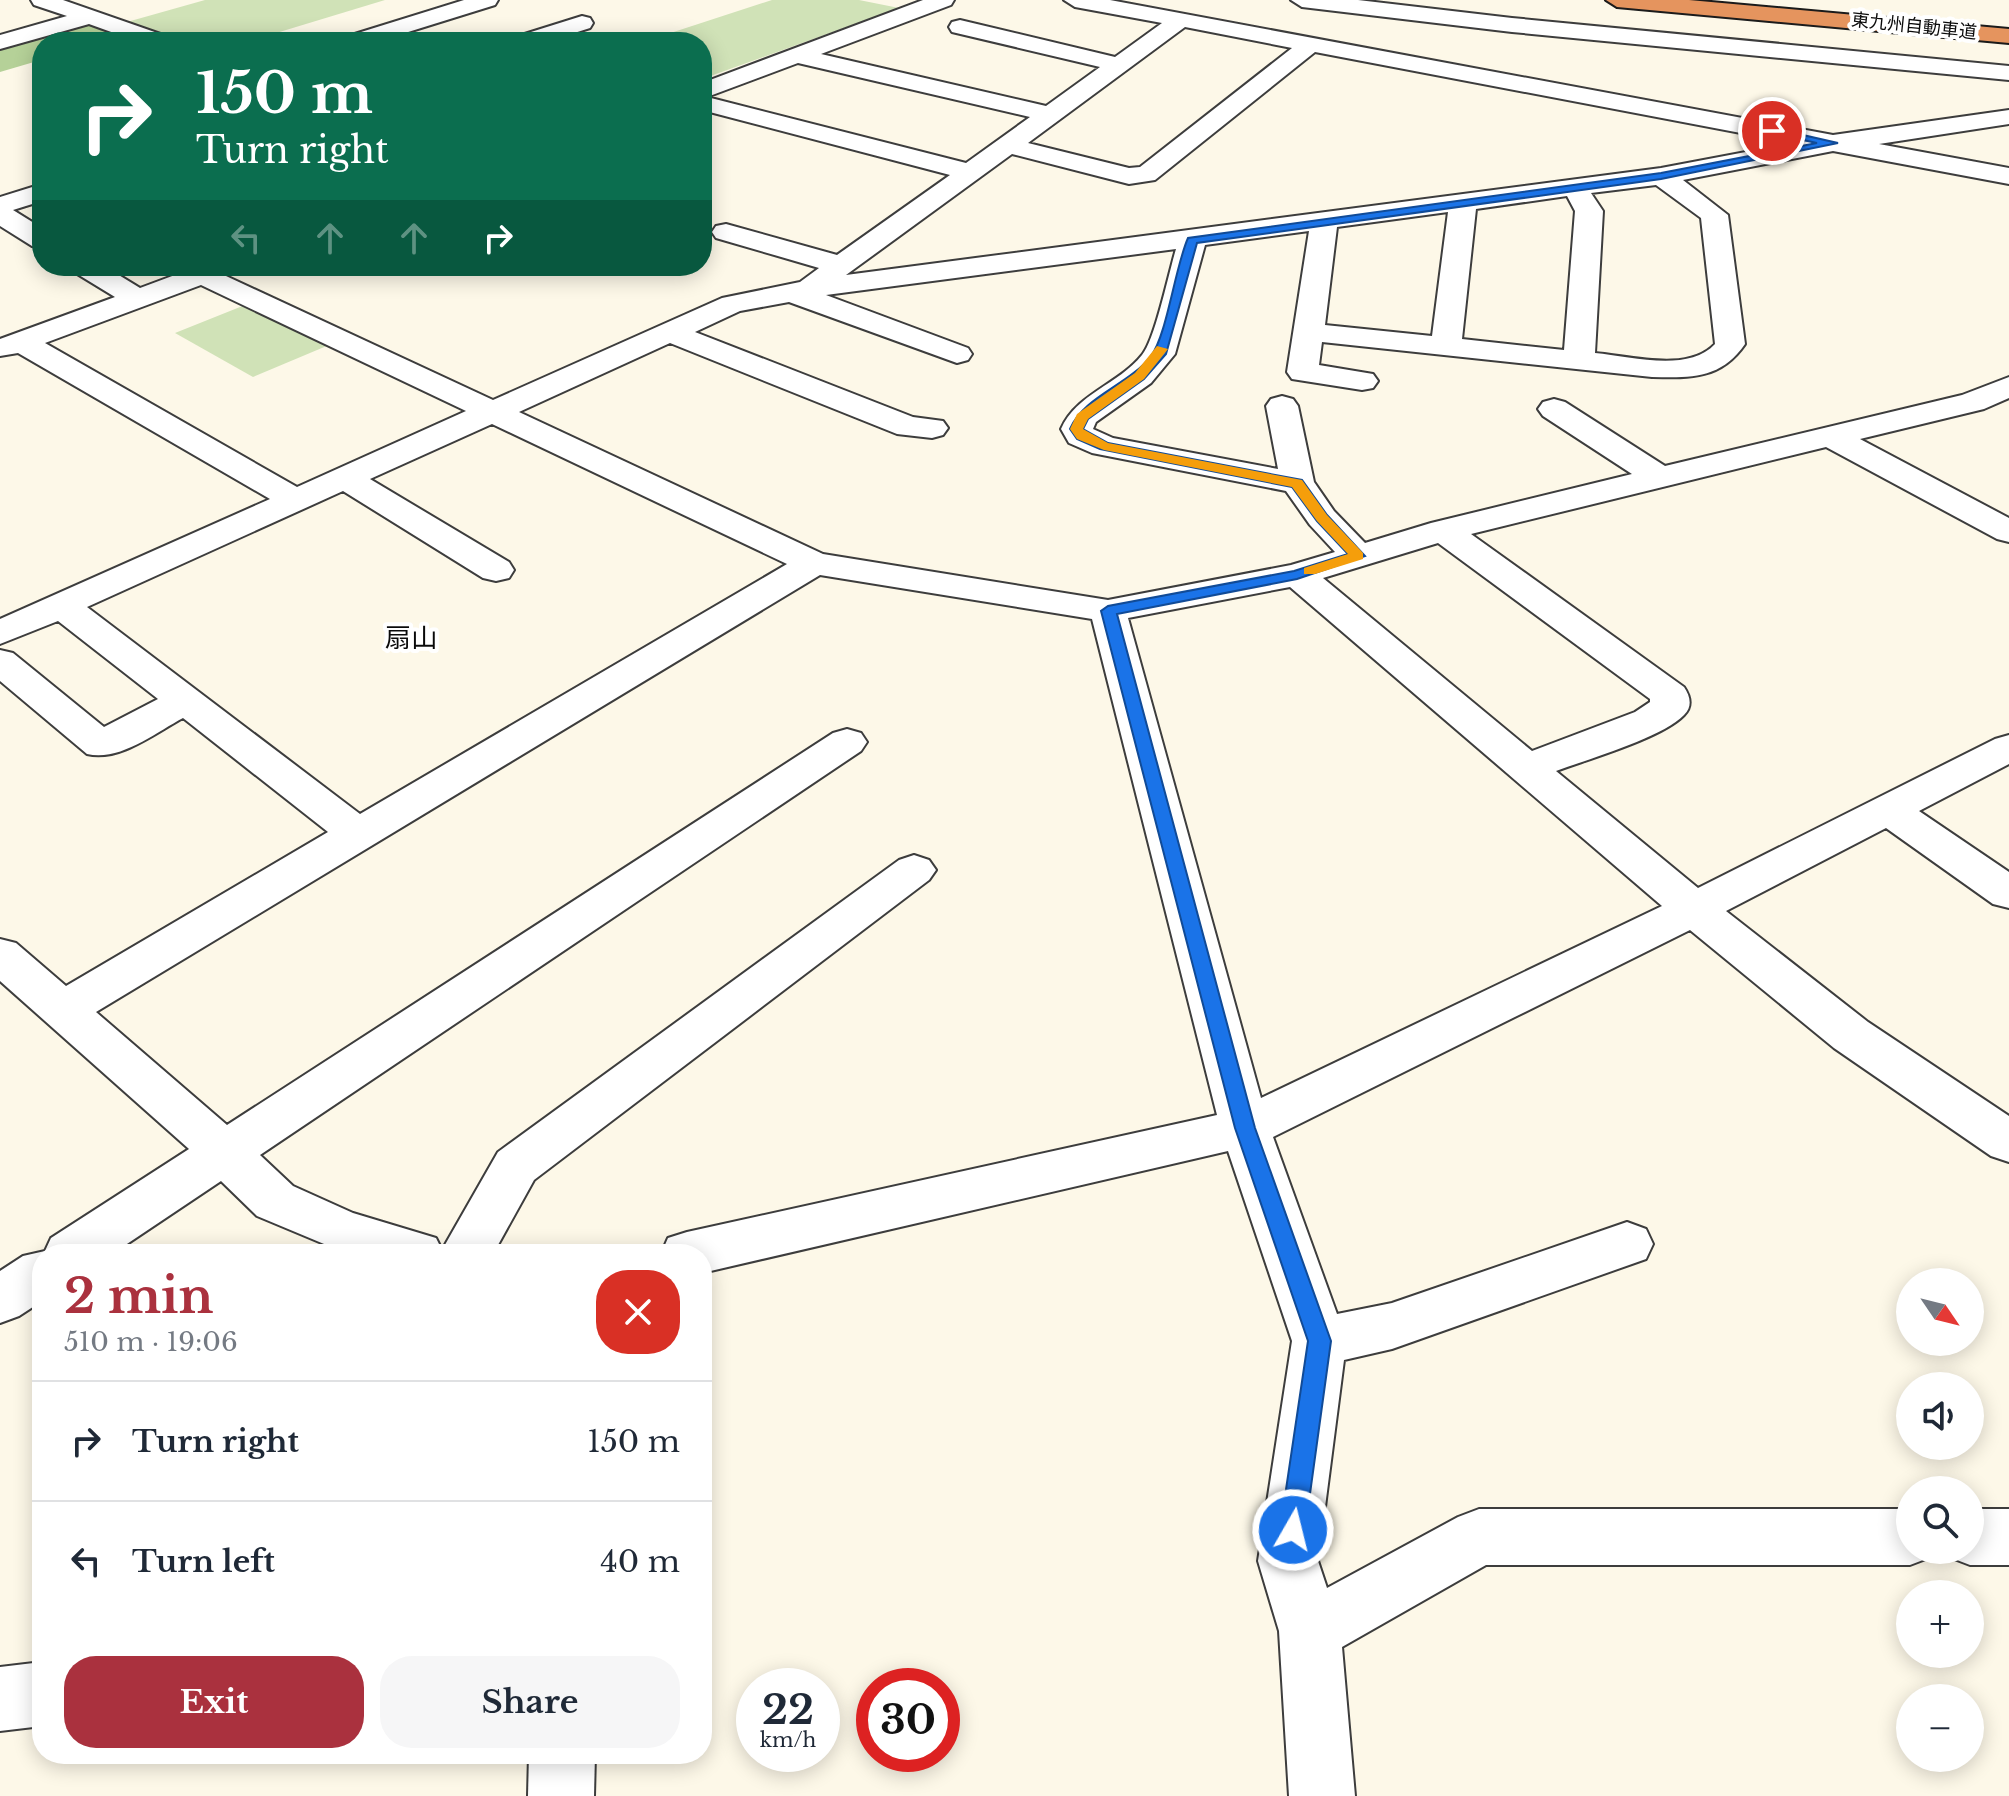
<!DOCTYPE html>
<html lang="en">
<head>
<meta charset="utf-8">
<style>
	:root { --surface:#fff; --page:#f6f6f7; --text:#1f2937; --muted:#747a83; --line:#e0e1e3; --accent:#aa313e }
	body { margin:0; font-family:"Libre Baskerville","Noto Sans JP",serif; background:var(--page); color:var(--text); height:100vh; display:flex; flex-direction:column; font-size:30px; white-space:nowrap }
	* { box-sizing:border-box; margin:0 }
	p { font-size:26px; color:var(--muted) }
	.icon { flex:none; width:44px; height:44px; fill:none; stroke:currentColor; stroke-width:2; stroke-linecap:round; stroke-linejoin:round }
	.map { position:relative; flex:1; overflow:hidden }
	.drawer { position:absolute; left:32px; top:1244px; width:680px; height:520px; display:flex; flex-direction:column; background:var(--surface); border-radius:32px; box-shadow:0 4px 20px #0003 }
	.drawer>* { flex:none }
	.banner { position:absolute; left:32px; top:32px; width:680px; height:244px; border-radius:32px; box-shadow:0 4px 20px #0003; background:#0b6e4f; color:#fff; overflow:hidden }
	.needle { width:52px; rotate:125deg }
	.buttons { position:absolute; left:1896px; top:1268px; display:grid; gap:16px }
	.buttons a { display:grid; place-items:center; width:88px; height:88px; border-radius:50%; background:var(--surface); box-shadow:0 4px 20px #0003; font-size:40px }
	.speed { position:absolute; left:736px; top:1668px; display:flex; gap:16px; font-size:40px; font-weight:700; text-align:center }
	.speed>* { display:grid; place-content:center; width:104px; height:104px; border-radius:50%; background:var(--surface); box-shadow:0 4px 20px #0003; line-height:1 }
	.speed small { font-size:20px; font-weight:400 }
	.speed .limit { border:12px solid #d22; background:#fff; color:#111 }
	.pin { position:absolute; display:grid; place-items:center; width:68px; height:68px; color:#fff; margin:-34px; border:4px solid #fff; border-radius:50%; box-shadow:0 2px 8px #0007 }
	.me { position:absolute; width:88px; margin:-44px; rotate:8deg; stroke-linejoin:round; filter:drop-shadow(0 0 6px #0008) }
	.turn { display:flex; align-items:center; gap:28px; height:168px; padding:0 32px; font-size:36px }
	.turn .icon { width:104px; height:104px; stroke-width:2.5 }
	.turn b { display:block; font-size:56px; line-height:68px }
	.lanes { display:flex; align-items:center; height:76px; padding:0 32px; background:#0003; justify-content:center; gap:40px; direction:ltr }
	.lanes .off { opacity:.35 }
	.round { display:grid; place-items:center; flex:none; width:84px; height:84px; border-radius:32px; background:var(--page) }
	.overview { display:flex; align-items:center; justify-content:space-between; height:136px; padding:0 32px }
	h1 { font-size:48px; font-weight:700; line-height:60px; color:var(--accent) }
	.button { display:flex; gap:16px; margin-top:auto; padding:16px 32px }
	.button a { flex:1; height:92px; border-radius:32px; background:var(--accent); color:#fff; font-size:32px; font-weight:700; line-height:92px; text-align:center }
	.button a+a { background:var(--page); color:var(--text) }
	ul { padding:0; list-style:none }
	li { display:flex; align-items:center; gap:24px; height:120px; padding:0 32px; border-top:2px solid var(--line) }
	li div { flex:1 }
	li b { display:block; font-size:30px }
	li em { font-style:normal }
	.map>svg:first-child { display:block }
	.green { fill:#d0e2b7 }
	.forest { fill:#b5d198 }
	.lines { fill:none; stroke-linecap:round; stroke-linejoin:round }
	.minor-casing { stroke:#3d3d3d; stroke-width:4 }
	.highway-casing { stroke:#1b1b1b; stroke-width:4 }
	.minor { fill:#fff; fill-rule:evenodd }
	.highway { fill:#e5945e; fill-rule:evenodd }
	.route { fill:#1a73e8; stroke:#114b97; stroke-width:2 }
	.slow { fill:#f59e0b }
	.labels { text-anchor:middle; dominant-baseline:central; stroke-width:8; stroke-linejoin:round; paint-order:stroke }
	.far-street-label { font-size:18px; fill:#0a0a0a; stroke:#fff }
	.quarter-label { font-size:26px; fill:#0a0a0a; stroke:#fff }
</style>
</head>
<body>
<div class="map">
<svg width="2009" height="1796" viewBox="0 0 2009 1796">
	<rect width="100%" height="100%" fill="#fdf8e8"/>
	<g class="green">
		<polygon points="205,0 385,0 247,42 186,42 127,22"/>
		<polygon points="772,0 859,0 899,8 702,79 702,42 643,42"/>
		<polygon points="250,303 329,345 253,377 175,333"/>
	</g>
	<polygon class="forest" points="83,23 136,42 42,42 42,63 34,62 0,72 0,48"/>
	<g class="lines">
		<defs>
			<g id="minor">
				<polygon points="31,0 63,0 169,37 172,42 139,42 89,24 0,49 0,35 67,16 34,5"/>
				<polygon points="464,0 498,0 495,5 376,42 342,42 345,37"/>
				<path d="M923,0h31l-3,5 -130,49 225,52 54,-39 -148,-35 -3,-5 3,-5 8,-2 155,37 47,-34 -87,-16 -11,-7h46l723,135 176,-25v14l-130,20 130,24v16l-176,-33 -150,29 45,35 17,129c-24,35 -54,34 -93,33l-330,-35 -3,23 54,9 5,7 -5,7 -11,2 -70,-11 -5,-7 22,-141 -104,14 -30,109 -24,29 -55,39 -3,7 20,9 165,31 -12,-63 5,-7 11,-3 11,3 5,7 16,76 20,29 31,32 66,-20 201,-49 -89,-58 -5,-7 5,-7 11,-3 11,3 100,64 297,-71 47,-18v21l-25,11 -124,30 149,79v24l-12,-3 -171,-92 -355,87 213,153c6,9 9,19 0,28 -22,23 -96,44 -128,56l142,117 297,-149 14,-4v29l-90,47 90,61v36l-16,-4 -107,-76 -160,83 142,111 141,94v46l-18,-6 -157,-108 -144,-118 -417,207 64,177 55,-11 235,-81 19,7 7,15 -7,15 -254,90 -48,11 -26,201 9,27 131,-71 21,-8h431v41h24l-3,7 -21,8h-424l-144,82 13,149h-66l-10,-165 -21,-70 34,-220 -64,-190 -526,122v-19h-41l7,-16 19,-6 530,-117 -125,-496 -272,-44 -724,437 131,113 606,-392 14,-4 14,4 6,9 -6,9 -601,404 33,31 60,27 83,25 6,12 56,-98 401,-292 15,-5 15,5 7,10 -7,10 -395,300 -41,74h-145l-91,-38 -36,-35 -109,73h-70v47l-23,15 -19,7v-52l23,-15 22,-5 6,-13 138,-89 -189,-168v-42l16,4 50,43 262,-154 -145,-114c-28,15 -64,44 -96,36l-87,-73v-31l13,3 91,74 54,-28 -100,-78 -58,23v-25l270,-120 -252,-146 -18,3v-17l115,-42 -41,-25 -4,-6h34l36,22 59,-22h41l-4,6 -10,4 267,124 229,-102 78,-16 19,-14 -103,-30 -4,-6 4,-6 10,-2 111,31 113,-80 -248,-65v-27zM1185,27l107,21 -152,119 -11,1 -101,-25zM1315,52l478,91 -132,25 -815,107 166,-121 117,30 26,-4zM798,63l232,54 -64,46 -259,-66zM1656,185l45,33 14,126c-27,29 -85,12 -120,9l8,-142 -12,-18zM1567,196l8,15 -11,139 -102,-11 14,-130zM1448,212l-16,124 -107,-11 12,-98zM1176,249c-7,23 -21,91 -34,106 -23,29 -66,39 -81,74l8,14 23,10 194,38 24,34 25,27 -44,13 -183,35 -285,-46 -304,-142 151,-69 227,91 35,4 11,-3 5,-7 -5,-7 -30,-4 -218,-85 45,-21 49,-9 168,61 11,-3 4,-6 -4,-6 -142,-53zM201,285l265,126 -169,76 -252,-144zM492,424l295,140 -427,250 -273,-207 256,-116 140,87 13,3 13,-3 5,-8 -5,-8 -139,-83zM1438,543l212,156v3l-15,10 -103,39 -209,-173zM1290,587l372,319 -401,192 -133,-480z"/>
				<polygon points="1291,0 1358,0 1512,18 2009,66 2009,80 1512,32 1302,7"/>
				<polygon points="582,16 590,18 593,23 590,28 546,42 512,42 515,37"/>
				<polygon points="42,184 42,201 13,210 42,228 42,248 32,246 0,226 0,197"/>
				<polygon points="1970,1509 2009,1509 2009,1565 1970,1565 1949,1557 1946,1550 1970,1550"/>
				<polygon points="42,1662 42,1726 0,1731 0,1667"/>
				<polygon points="529,1754 595,1754 594,1796 528,1796"/>
			</g>
			<polygon id="highway" points="1606,0 1689,0 2009,29 2009,43 1617,7"/>
		</defs>
		<use href="#minor" class="minor-casing"/>
		<use href="#highway" class="highway-casing"/>
		<use href="#minor" class="minor"/>
		<use href="#highway" class="highway"/>
	</g>
	<path class="route" d="M1772,128l66,15 -177,36 -464,64 -31,111 -22,25 -56,40 -5,10 25,14 194,37 25,35 38,41 -68,23 -180,35 138,514 76,213 -26,189 -3,8 -9,3 -9,-3 -4,-8 28,-189 -73,-213 -134,-517 7,-5 186,-35 54,-17 -31,-33 -25,-34 -192,-38 -23,-10 -7,-10c14,-33 59,-44 81,-73 16,-21 24,-89 37,-118l473,-65 156,-30 -48,-10v-4z"/>
	<polygon class="slow" points="1157,346 1168,349 1144,379 1088,419 1083,429 1108,443 1302,480 1327,515 1363,553 1363,559 1315,574 1304,574 1304,568 1348,554 1317,521 1292,487 1104,450 1077,439 1070,429 1077,414 1135,373"/>
	<g class="labels">
		<g class="far-street-label">
			<text transform="translate(1914 26) rotate(6)">東九州自動車道</text>
		</g>
		<g class="quarter-label">
			<text x="411" y="638">扇山</text>
		</g>
	</g>
</svg>
<div class="buttons">
<a><svg class="needle" viewBox="-14 -14 28 28"><path d="M0-13l5 13h-10z" fill="#e53935"/><path d="M0 13l5-13h-10z" fill="#747a83"/></svg></a>
<a><svg class="icon" aria-label="sound" viewBox="0 0 24 24"><path d="M4 9h4l5-4v14l-5-4H4zM17 9q2 3 0 6"/></svg></a>
<a><svg class="icon" aria-label="search" viewBox="0 0 24 24"><circle cx="10" cy="10" r="6"/><path d="M15 15l6 6"/></svg></a>
<a>+</a>
<a>−</a>
</div>
<div class="speed"><div>22<small>km/h</small></div><div class="limit">30</div></div>
<div class="pin" style="left:1772px;top:131px;background:#d93025"><svg class="icon" aria-label="arrive" viewBox="0 0 24 24"><path d="M6 21V4h12l-3 4 3 4H6"/></svg></div>
<svg class="me" style="left:1293px;top:1530px" viewBox="-20 -20 40 40"><circle r="17" fill="#1a73e8" stroke="#fff" stroke-width="3"/><path d="M0-11L8 9 0 5-8 9z" fill="#fff"/></svg>
<div class="banner">
<div class="turn"><svg class="icon" aria-label="right" viewBox="0 0 24 24"><path d="M7 20v-9h11M14 6l5 5-5 5"/></svg><div><b>150 m</b>Turn right</div></div>
<div class="lanes"><svg class="icon off" aria-label="left" viewBox="0 0 24 24"><path d="M17 20v-9H6M10 6l-5 5 5 5"/></svg><svg class="icon off" aria-label="ahead" viewBox="0 0 24 24"><path d="M12 20V5M6 11l6-6 6 6"/></svg><svg class="icon off" aria-label="ahead" viewBox="0 0 24 24"><path d="M12 20V5M6 11l6-6 6 6"/></svg><svg class="icon" aria-label="right" viewBox="0 0 24 24"><path d="M7 20v-9h11M14 6l5 5-5 5"/></svg></div>
</div>
<section class="drawer">
<div class="overview"><div><h1>2 min</h1><p>510 m · 19:06</p></div><a class="round" style="background:#d93025;color:#fff"><svg class="icon" aria-label="close" viewBox="0 0 24 24"><path d="M6 6l12 12M18 6L6 18"/></svg></a></div>
<ul>
<li><svg class="icon" aria-label="right" viewBox="0 0 24 24"><path d="M7 20v-9h11M14 6l5 5-5 5"/></svg><div><b>Turn right</b></div><em>150 m</em></li>
<li><svg class="icon" aria-label="left" viewBox="0 0 24 24"><path d="M17 20v-9H6M10 6l-5 5 5 5"/></svg><div><b>Turn left</b></div><em>40 m</em></li>
</ul>
<div class="button"><a>Exit</a><a>Share</a></div>
</section>
</div>
</body>
</html>
